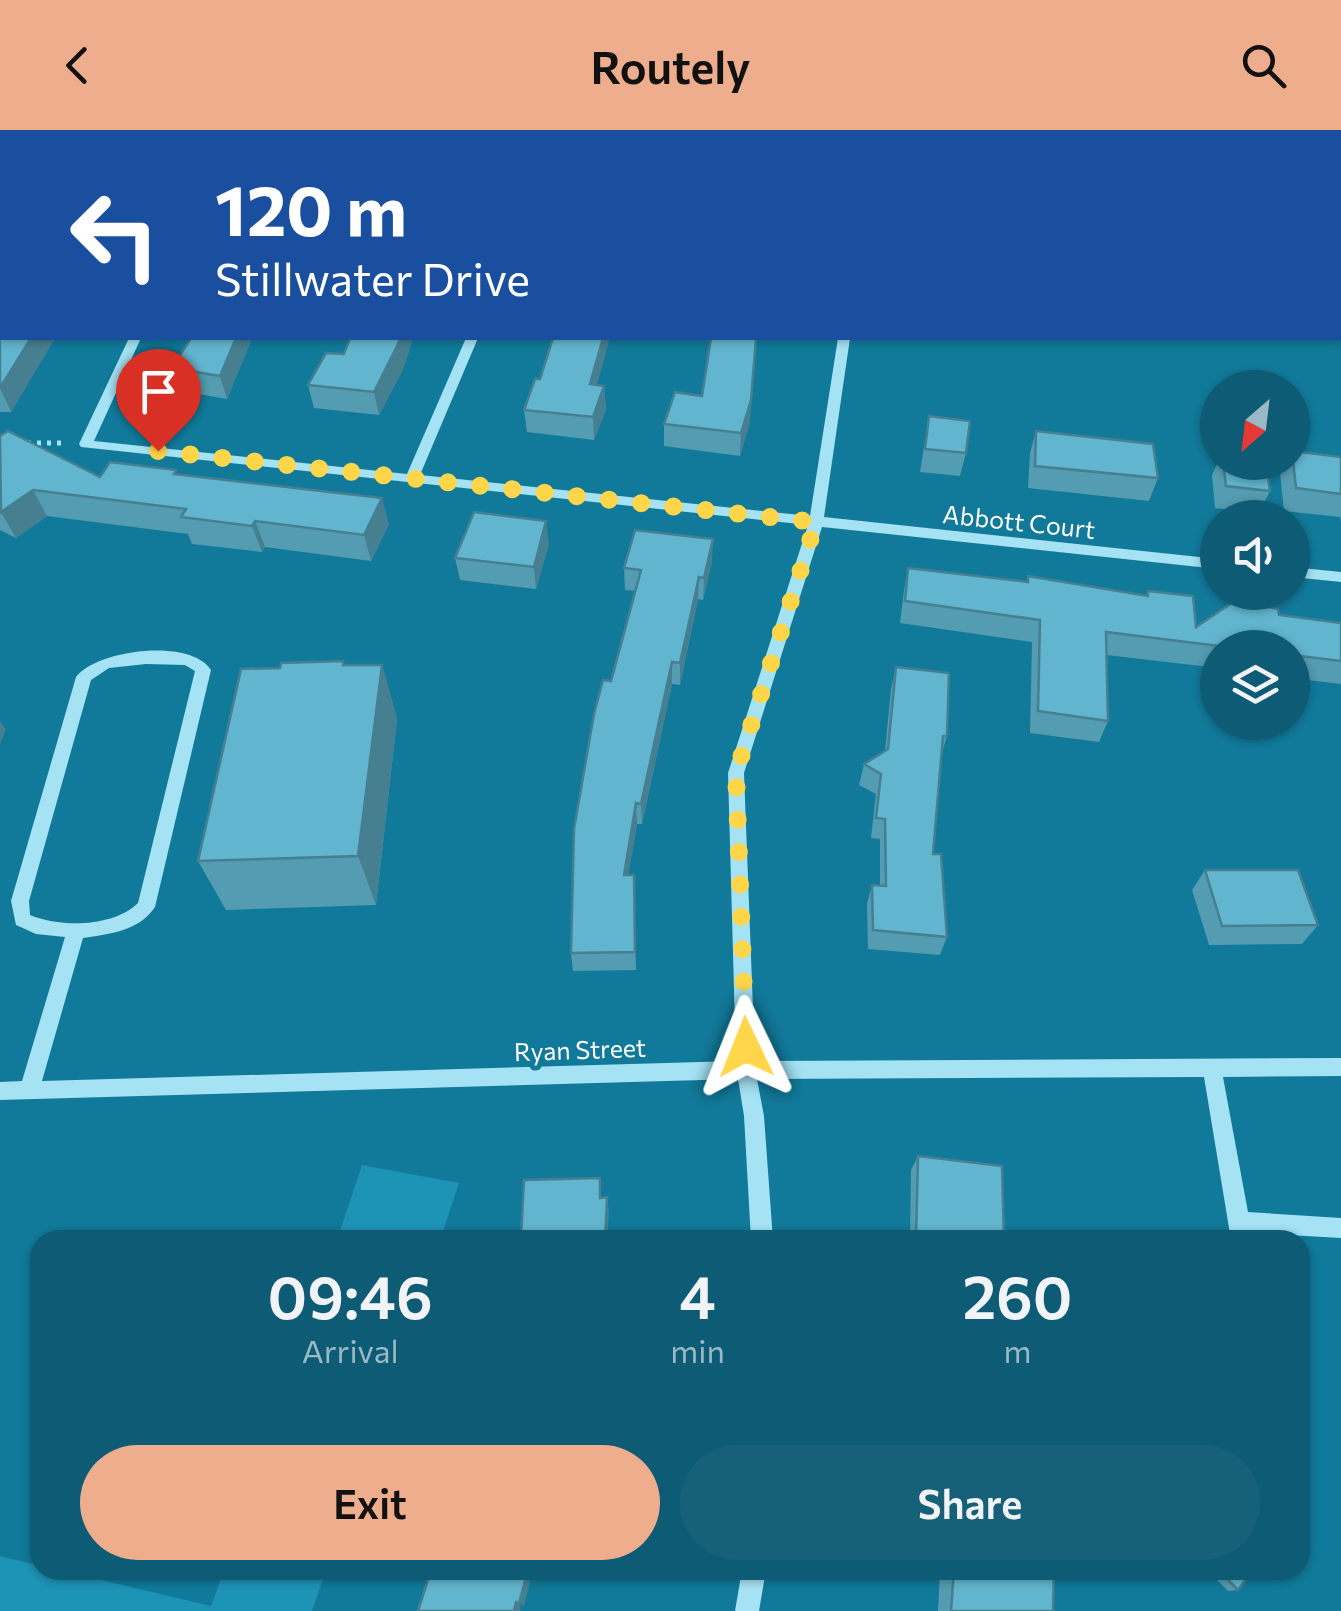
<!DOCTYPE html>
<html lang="en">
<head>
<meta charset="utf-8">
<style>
	:root { --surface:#0d5b74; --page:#166179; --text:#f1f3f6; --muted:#9ab9c5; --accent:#eead8d }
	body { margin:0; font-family:Commissioner,sans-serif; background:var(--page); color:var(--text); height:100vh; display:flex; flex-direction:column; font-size:38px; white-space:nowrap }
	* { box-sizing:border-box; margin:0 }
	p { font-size:32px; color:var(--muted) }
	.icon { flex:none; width:55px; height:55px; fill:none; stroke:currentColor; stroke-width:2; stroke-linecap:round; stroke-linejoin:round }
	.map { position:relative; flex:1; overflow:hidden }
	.panel { position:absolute; left:30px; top:1100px; width:1280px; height:350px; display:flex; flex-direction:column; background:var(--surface); border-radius:30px; box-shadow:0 2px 8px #0004 }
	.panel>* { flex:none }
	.top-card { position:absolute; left:0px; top:0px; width:1342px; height:210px; box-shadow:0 2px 8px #0004; background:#1a4fa0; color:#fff; overflow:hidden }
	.needle { width:65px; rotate:208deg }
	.buttons { position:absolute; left:1200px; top:240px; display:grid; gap:20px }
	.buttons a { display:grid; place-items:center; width:110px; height:110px; border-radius:50%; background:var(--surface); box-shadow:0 2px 8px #0004; font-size:50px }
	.pin { position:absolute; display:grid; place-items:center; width:85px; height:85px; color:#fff; margin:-102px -42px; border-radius:50% 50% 50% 0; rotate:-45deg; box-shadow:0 0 10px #0007 }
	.pin .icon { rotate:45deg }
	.me { position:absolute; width:110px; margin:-55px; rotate:358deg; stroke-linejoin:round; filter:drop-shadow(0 0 8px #0008) }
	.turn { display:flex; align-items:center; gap:35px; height:210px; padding:0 50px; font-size:45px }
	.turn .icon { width:130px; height:130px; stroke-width:2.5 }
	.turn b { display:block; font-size:70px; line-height:85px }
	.eta { display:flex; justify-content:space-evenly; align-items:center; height:170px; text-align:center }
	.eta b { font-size:60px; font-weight:600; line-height:70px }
	.cta { display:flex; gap:20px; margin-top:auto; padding:20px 50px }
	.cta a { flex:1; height:115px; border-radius:60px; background:var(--accent); color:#111; font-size:40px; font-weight:600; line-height:115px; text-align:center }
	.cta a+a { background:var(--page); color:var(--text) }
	header { display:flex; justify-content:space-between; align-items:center; height:130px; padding:0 50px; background:var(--accent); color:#111; font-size:45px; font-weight:600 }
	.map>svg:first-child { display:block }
	.green { fill:#1d93b6 }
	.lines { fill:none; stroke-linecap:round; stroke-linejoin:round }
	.path-far1 { stroke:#a4e2f4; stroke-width:4; stroke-dasharray:4 5; stroke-linecap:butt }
	.path { stroke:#a4e2f4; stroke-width:5; stroke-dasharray:4 6; stroke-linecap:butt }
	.minor { fill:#a4e2f4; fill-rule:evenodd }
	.wall { fill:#549cb1 }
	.shaded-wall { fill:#457f90 }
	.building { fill:#62b5ce; stroke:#457f90; stroke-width:2.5 }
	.route { stroke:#ffd54a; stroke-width:18; stroke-dasharray:0 32.4 }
	.labels { text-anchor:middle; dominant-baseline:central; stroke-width:10; stroke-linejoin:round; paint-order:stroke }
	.street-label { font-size:25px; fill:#fff; stroke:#11799a }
</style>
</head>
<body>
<header><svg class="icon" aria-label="back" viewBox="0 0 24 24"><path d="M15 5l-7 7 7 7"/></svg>Routely<svg class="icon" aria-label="search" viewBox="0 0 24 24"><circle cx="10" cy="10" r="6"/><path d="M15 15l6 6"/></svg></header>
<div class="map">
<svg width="1341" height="1481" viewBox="0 0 1341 1481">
	<rect width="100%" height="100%" fill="#11799a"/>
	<g class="green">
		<polygon points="362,1035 459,1053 440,1110 337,1110"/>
		<polygon points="0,1426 40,1436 40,1440 59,1440 211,1476 224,1440 326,1440 312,1481 0,1481"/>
	</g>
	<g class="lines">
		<polyline class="path-far1" points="674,2 680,0"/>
		<polyline class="path" points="27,313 64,313"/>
		<g class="minor">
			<rect x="162" y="0" width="10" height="2"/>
			<polygon points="471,0 481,0 482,2 472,2"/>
			<polygon points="776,0 787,0 788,2 778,2"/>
			<path d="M129,208h12l-47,103 313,33 59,-136h12l-58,137 390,41 28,-178h12l-26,179 394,42v10l-396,-42 -78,246 11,288 586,-3v18l-118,1 25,135 93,6v20l-90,-5 2,7h-22l-27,-163 -447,2 7,37 9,124h-22l-7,-124 -6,-37 -738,21v-18l22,-1 43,-144 -29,-3 -20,-9 -5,-24 65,-224c22,-28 115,-39 135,-7l-56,237c-16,24 -45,27 -72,31l-41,143 694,-20 -8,-288 80,-248 -727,-78 -2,-3zM146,534l39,1 10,6 -57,232c-25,24 -76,25 -108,12l-1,-14 62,-221 18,-12z"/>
			<polygon points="1292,437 1341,442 1341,452 1292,447"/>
			<polygon points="742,1440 766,1440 759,1481 735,1481"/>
		</g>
	</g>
	<g class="wall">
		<polygon points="841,0 899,0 900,2 840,2"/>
		<polygon points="0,180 2,208 55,208 11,282 0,282"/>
		<polygon points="191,208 252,208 227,269 181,261 172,238"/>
		<polygon points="350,208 413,208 403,239 379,285 314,278 308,255 344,224"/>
		<polygon points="540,249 604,256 606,279 594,310 527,302 524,280"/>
		<polygon points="702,266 750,292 740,326 664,316 664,294"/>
		<polygon points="929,286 966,323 960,346 920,342"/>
		<polygon points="1036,301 1158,348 1149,371 1028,358 1030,323"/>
		<polygon points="0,306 100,347 178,345 389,394 371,431 265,417 262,422 192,414 188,404 47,386 16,408 0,400"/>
		<polygon points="1341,327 1341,392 1340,387 1284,381 1280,343 1285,332"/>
		<polygon points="1218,332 1266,332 1270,361 1259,383 1215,378 1212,345"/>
		<polygon points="549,413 536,459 460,450 455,428"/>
		<polygon points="712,431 703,470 698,469 680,555 672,554 642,694 637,694 628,745 634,745 636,840 573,841 571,823 611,551 635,461 625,460 624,438"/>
		<polygon points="908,438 1027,452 1028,446 1146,466 1148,461 1196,497 1279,485 1341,493 1341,554 1292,548 1292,518 1218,518 1218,538 1107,525 1108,591 1099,612 1030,603 1032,512 900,493 904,460"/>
		<polygon points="345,535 382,535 397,589 376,775 226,780 198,731"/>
		<polygon points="896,537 947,606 941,626 933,724 947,807 940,825 868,819 867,774 872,755 880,756 880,709 871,708 876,664 859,655 864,634 885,621 891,559"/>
		<polygon points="1205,740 1318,795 1302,814 1209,815 1192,760"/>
		<polygon points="918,1026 1004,1110 910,1110 911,1040"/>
		<polygon points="940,1440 1054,1440 1053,1481 938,1481"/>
		<polygon points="1207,1440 1252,1440 1238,1460 1228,1461"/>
	</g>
	<g class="shaded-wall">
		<polygon points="31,208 55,208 11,282 0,258"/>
		<polygon points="236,208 252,208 227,269 220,246"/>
		<polygon points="401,208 413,208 403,239 379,285 374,262"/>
		<polygon points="603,208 610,208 591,277 590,254"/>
		<polygon points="756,208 750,292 740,326 741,303"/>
		<polygon points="604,256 606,279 594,310 593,287"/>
		<polygon points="33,360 47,386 16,408 1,382"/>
		<polygon points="382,368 389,394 371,431 364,405"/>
		<polygon points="255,391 265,417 262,422 252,396"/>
		<polygon points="546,391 549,413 536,459 534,437"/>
		<polygon points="713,409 712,431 703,470 704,448"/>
		<polygon points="699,447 698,469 680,555 680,533"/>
		<polygon points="672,532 672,554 642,694 641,674"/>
		<polygon points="382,535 397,589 376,775 358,726"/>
		<polygon points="0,591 6,599 0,614"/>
		<polygon points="636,673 637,694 625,765 624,745"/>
		<polygon points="607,1067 609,1081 607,1110 605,1110"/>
		<polygon points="528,1440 533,1440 524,1476 519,1473"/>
		<polygon points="516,1472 521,1475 520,1481 514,1481"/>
	</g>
	<g class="building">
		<rect x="55" y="0" width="42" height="2"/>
		<polygon points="229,0 271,0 272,2 229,2"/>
		<polygon points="367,0 407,0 408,2 368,2"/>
		<polygon points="688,0 721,0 723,2 689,2"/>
		<polygon points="854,0 899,0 900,2 856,2"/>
		<polygon points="2,176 2,208 31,208 0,258 0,180"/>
		<polygon points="191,208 236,208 220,246 172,238"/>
		<polygon points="350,208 401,208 374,262 308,255 326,223 344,224"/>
		<polygon points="553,208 603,208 590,254 604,256 593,287 524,280 535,249 540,249"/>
		<polygon points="711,208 756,208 751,270 741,303 664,294 675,262 702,266"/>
		<polygon points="929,286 970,291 966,323 925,319"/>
		<polygon points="8,301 100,347 110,332 176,340 174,344 382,368 364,405 255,391 252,396 181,387 186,379 33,360 1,382 0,306"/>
		<polygon points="1036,301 1153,314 1158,348 1035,336"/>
		<polygon points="1292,321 1341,327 1341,364 1296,358"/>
		<polygon points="1223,332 1266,332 1270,361 1226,356"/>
		<polygon points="474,382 546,391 534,437 455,428"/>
		<polygon points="635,400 713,409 704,448 699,447 680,533 672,532 641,674 636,673 624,745 634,745 635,822 571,823 574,699 594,584 603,550 611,551 641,440 624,438"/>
		<polygon points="908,438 1028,452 1028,446 1148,466 1148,461 1193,466 1196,497 1236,470 1278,479 1279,485 1341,493 1341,531 1292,525 1292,518 1235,518 1106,502 1108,591 1038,581 1040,490 905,471"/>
		<polygon points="343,531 343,535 382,535 358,726 198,731 241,539 280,538 281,533"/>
		<polygon points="896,537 949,543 947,606 943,606 933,724 941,724 947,807 873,800 872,755 886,756 885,689 876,688 881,644 864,634 888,619"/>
		<polygon points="1205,740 1298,740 1318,795 1222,796"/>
		<polygon points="918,1026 1002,1036 1004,1110 916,1110"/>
		<polygon points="600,1048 600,1068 607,1067 605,1110 521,1110 524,1050"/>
		<polygon points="431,1440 528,1440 519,1473 516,1472 514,1481 418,1481"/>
		<polygon points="954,1440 1054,1440 1053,1481 951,1481"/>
		<polygon points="1218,1440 1252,1440 1238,1460"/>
	</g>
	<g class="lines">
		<polyline class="route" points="158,321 816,392 736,643 746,917"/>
	</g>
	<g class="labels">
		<g class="street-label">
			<text transform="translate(1019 391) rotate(6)">Abbott Court</text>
			<text transform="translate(580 919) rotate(-2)">Ryan Street</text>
		</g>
	</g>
</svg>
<div class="buttons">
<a><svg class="needle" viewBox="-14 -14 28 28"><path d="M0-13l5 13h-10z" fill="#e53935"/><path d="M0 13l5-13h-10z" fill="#9ab9c5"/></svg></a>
<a><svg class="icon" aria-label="sound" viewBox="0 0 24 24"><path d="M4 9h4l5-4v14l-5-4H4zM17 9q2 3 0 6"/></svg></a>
<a><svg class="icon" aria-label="layers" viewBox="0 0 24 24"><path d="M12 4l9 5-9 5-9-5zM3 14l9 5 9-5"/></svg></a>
</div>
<div class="pin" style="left:158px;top:321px;background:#d93025"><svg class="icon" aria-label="arrive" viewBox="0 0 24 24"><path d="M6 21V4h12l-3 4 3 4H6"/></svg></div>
<svg class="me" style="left:746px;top:917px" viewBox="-20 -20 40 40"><path d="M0-17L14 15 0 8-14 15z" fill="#ffd54a" stroke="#fff" stroke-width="4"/></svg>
<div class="top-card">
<div class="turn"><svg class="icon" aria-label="left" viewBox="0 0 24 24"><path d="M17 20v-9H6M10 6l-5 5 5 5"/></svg><div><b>120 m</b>Stillwater Drive</div></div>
</div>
<section class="panel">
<div class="eta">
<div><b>09:46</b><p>Arrival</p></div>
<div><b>4</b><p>min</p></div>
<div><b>260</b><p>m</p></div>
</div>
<div class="cta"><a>Exit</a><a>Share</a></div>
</section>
</div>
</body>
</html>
